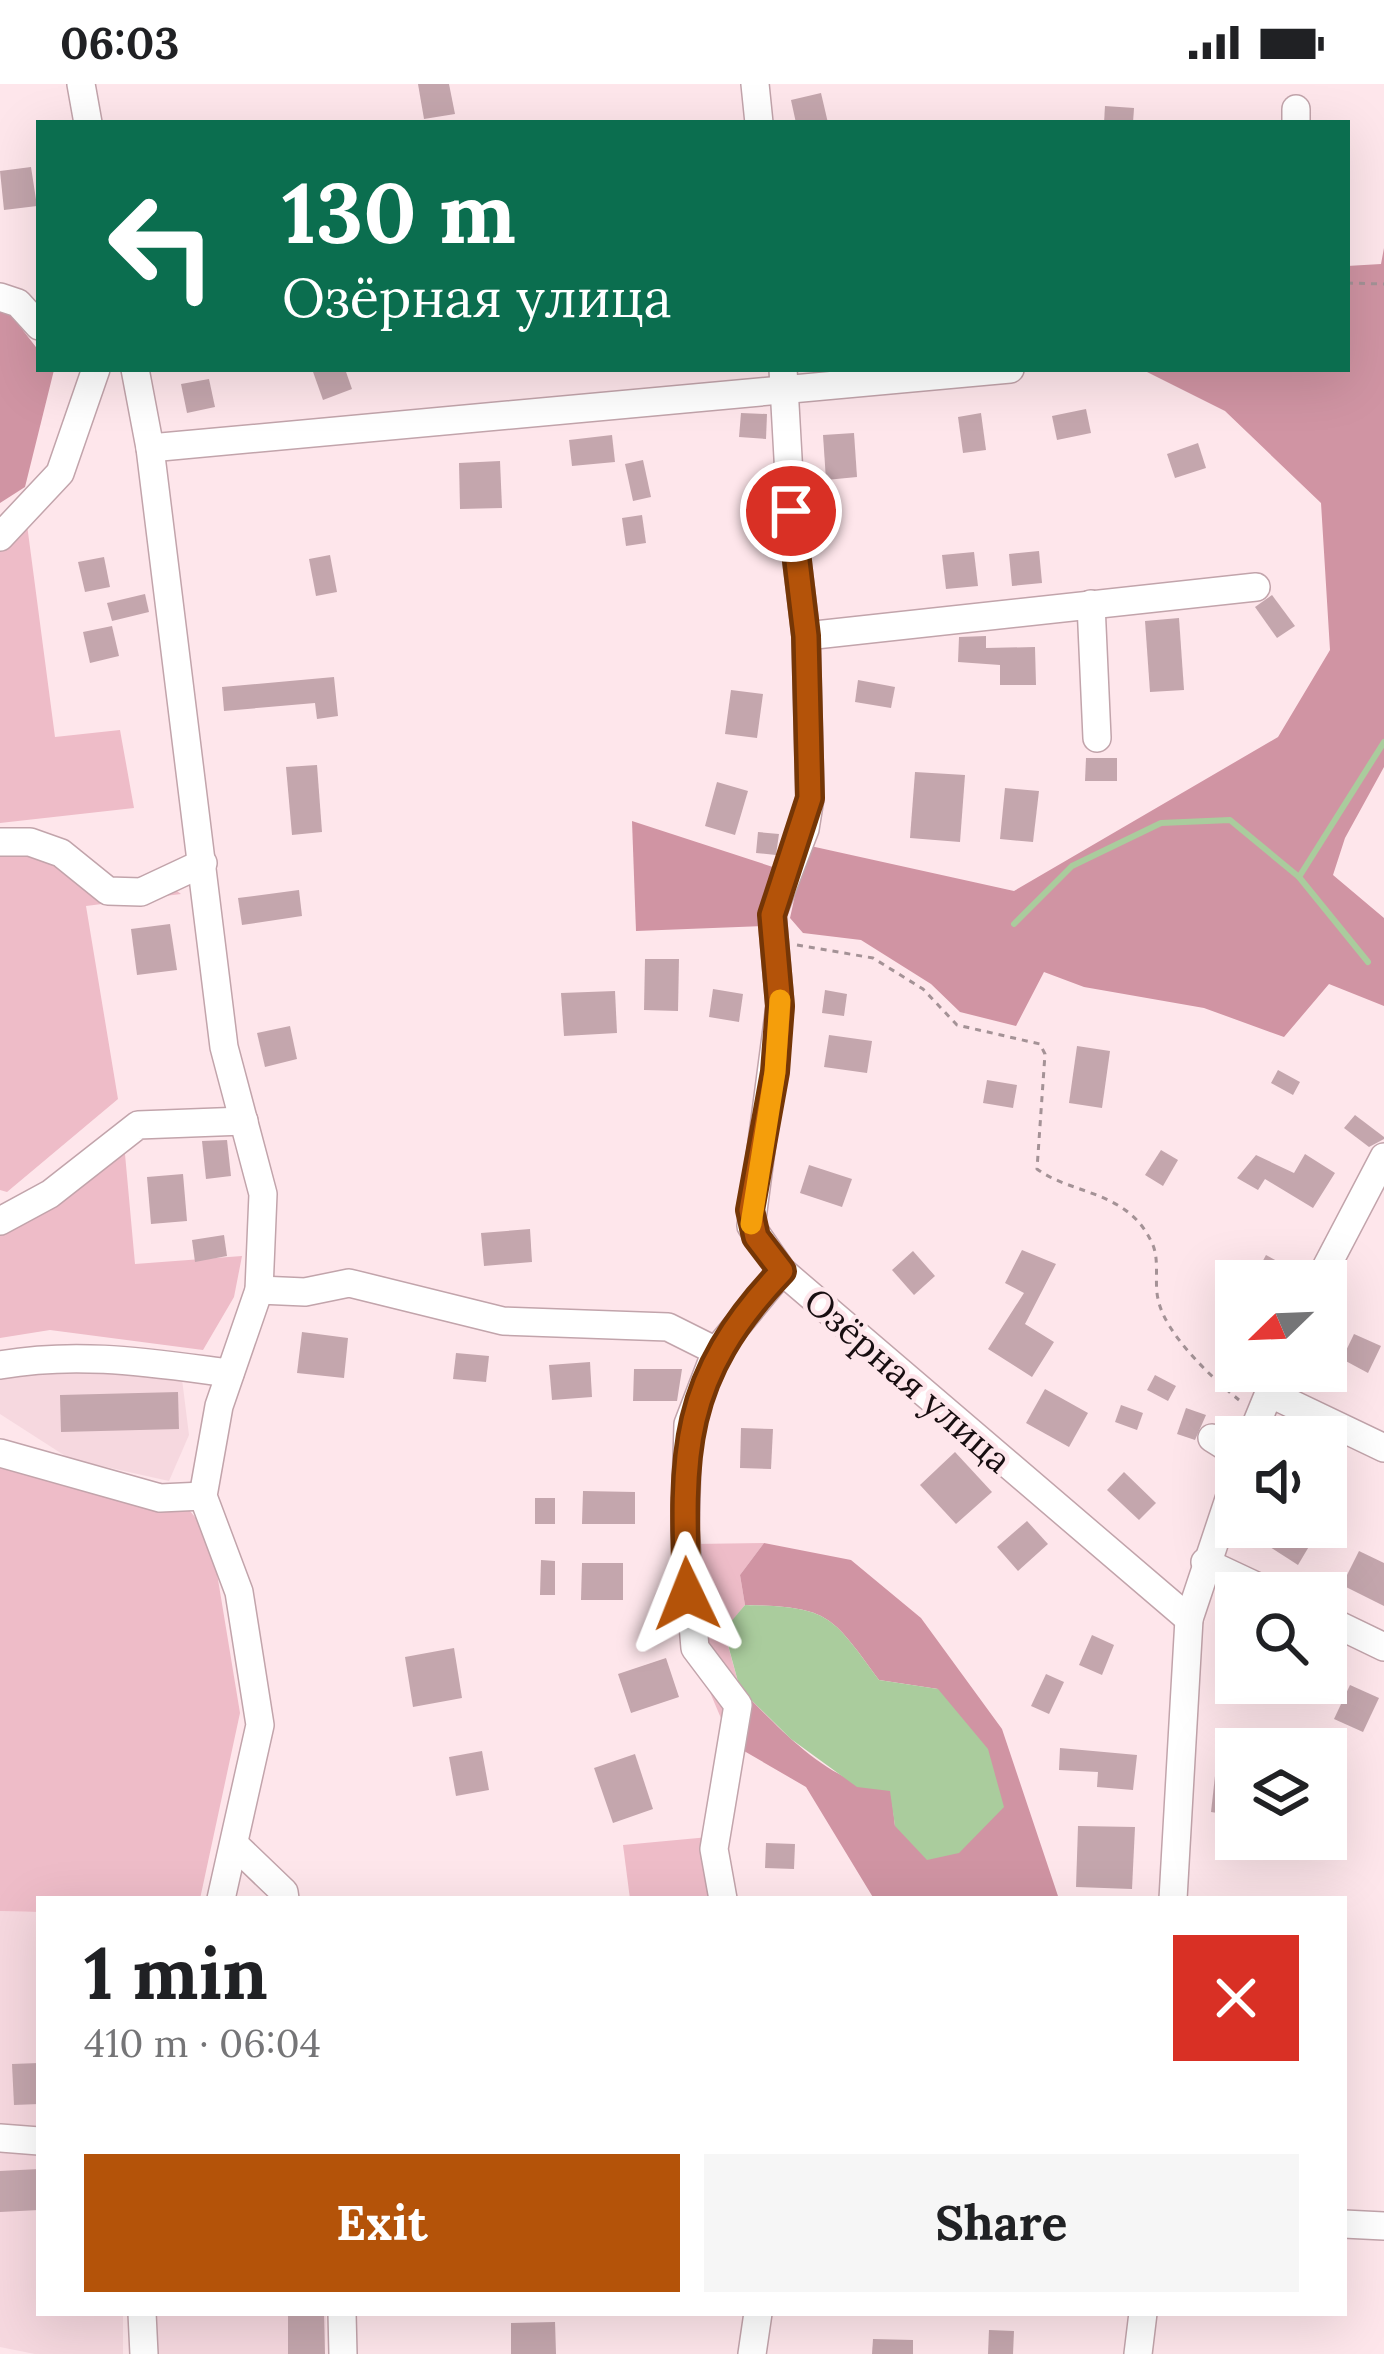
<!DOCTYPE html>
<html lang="en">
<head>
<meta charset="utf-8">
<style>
	:root { --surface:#fff; --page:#f6f6f6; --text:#202124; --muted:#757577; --accent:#b45309 }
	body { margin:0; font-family:Lora,serif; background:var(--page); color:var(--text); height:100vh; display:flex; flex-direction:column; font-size:45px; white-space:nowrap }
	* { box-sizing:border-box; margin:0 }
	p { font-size:39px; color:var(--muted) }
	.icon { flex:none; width:66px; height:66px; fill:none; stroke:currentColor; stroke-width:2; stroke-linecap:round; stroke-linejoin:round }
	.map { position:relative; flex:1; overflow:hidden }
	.drawer { position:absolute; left:36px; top:1812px; width:1311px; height:420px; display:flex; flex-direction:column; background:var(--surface); border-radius:0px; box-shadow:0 12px 48px #0002 }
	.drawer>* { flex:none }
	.guide { position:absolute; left:36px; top:36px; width:1314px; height:252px; border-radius:0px; box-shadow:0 12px 48px #0002; background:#0b6e4f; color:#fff; overflow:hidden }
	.needle { width:78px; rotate:247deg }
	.fabs { position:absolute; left:1215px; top:1176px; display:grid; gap:24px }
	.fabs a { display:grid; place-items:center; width:132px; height:132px; border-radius:0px; background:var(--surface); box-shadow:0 12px 48px #0002; font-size:60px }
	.pin { position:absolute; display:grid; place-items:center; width:102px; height:102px; color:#fff; margin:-51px; border:6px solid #fff; border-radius:50%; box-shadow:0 3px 12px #0007 }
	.me { position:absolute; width:132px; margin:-66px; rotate:358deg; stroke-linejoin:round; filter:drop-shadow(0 0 9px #0008) }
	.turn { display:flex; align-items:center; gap:42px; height:252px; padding:0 48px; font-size:54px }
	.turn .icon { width:156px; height:156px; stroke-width:2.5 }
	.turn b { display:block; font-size:84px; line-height:102px }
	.round { display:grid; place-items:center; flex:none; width:126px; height:126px; border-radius:0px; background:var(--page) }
	.summary { display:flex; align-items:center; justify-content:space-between; height:204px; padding:0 48px }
	h1 { font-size:72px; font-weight:800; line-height:90px }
	.primary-button { display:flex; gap:24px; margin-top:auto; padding:24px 48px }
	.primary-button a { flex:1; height:138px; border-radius:0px; background:var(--accent); color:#fff; font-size:48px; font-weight:800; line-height:138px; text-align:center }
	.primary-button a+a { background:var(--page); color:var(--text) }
	.status { display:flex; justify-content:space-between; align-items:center; height:84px; padding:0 60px; background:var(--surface); direction:ltr }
	.status svg { height:33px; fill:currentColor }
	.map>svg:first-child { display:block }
	.built { fill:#f6d8df }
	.green { fill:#eebcc8 }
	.forest { fill:#d094a3 }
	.water { fill:#aacc9d }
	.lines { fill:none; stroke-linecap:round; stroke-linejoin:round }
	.stream { stroke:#aacc9d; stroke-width:6 }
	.building { fill:#c4a6ad }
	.minor-casing { stroke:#c2a4ab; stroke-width:30 }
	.path { stroke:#a49296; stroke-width:3; stroke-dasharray:6 6; stroke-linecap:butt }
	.minor { stroke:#fff; stroke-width:27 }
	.route-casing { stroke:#753606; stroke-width:30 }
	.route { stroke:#b45309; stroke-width:21 }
	.slow { stroke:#f59e0b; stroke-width:21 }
	.labels { text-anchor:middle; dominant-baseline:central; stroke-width:9; stroke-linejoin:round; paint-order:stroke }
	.street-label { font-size:36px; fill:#180e11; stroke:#fee6eb }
</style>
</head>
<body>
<div class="status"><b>06:03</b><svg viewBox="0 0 49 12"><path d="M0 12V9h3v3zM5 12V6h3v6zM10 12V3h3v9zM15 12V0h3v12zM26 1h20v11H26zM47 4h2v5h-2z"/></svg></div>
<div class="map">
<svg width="1384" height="2270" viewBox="0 0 1384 2270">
	<rect width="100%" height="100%" fill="#fee6eb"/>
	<g class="built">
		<polygon points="0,1280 181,1287 189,1351 169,1397 70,1375 0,1330"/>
		<polygon points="0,1827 39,1828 39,2229 123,2229 123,2270 35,2270 0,2263"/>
		<polygon points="157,2229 326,2229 325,2270 153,2270"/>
	</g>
	<g class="green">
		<polygon points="26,433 55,653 120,646 134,724 0,739 0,466"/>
		<polygon points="28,752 91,800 163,797 181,810 86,822 118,1015 7,1108 0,1106 0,753"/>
		<polygon points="123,1048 135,1180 242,1172 234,1213 203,1266 50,1246 0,1254 0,1135"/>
		<polygon points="0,1379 178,1412 211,1453 240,1629 200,1815 39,1815 39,1828 0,1827"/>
		<polygon points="764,1459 740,1491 745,1521 724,1547 740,1605 732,1660 706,1599 693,1460"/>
		<polygon points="709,1753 711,1815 630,1815 623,1761"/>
	</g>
	<g class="forest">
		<polygon points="1384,164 1384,683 1345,754 1333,791 1384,834 1384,922 1329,900 1284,953 1204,924 1084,903 1044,888 1016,942 960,928 931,900 861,856 803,849 790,834 806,761 1014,807 1278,653 1330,566 1321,419 1225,327 1141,285 1347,285 1347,182 1381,180"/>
		<polygon points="0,225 8,227 39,267 39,285 54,286 25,403 0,419"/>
		<polygon points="632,737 782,786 764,842 636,847"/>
		<path d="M764,1459l87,17 70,58 81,111 57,170h-185l-68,-112 -74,-43 8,-55c43,42 89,96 151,101l4,36 43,-137 -59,-9c-48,-66 -50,-73 -134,-75l-5,-30z"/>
	</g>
	<path class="water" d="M745,1521c84,2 86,9 134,75l59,9 50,60 16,58 -45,46 -32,7 -32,-34 -5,-35 -33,-4 -66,-48 -51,-50 -16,-59z"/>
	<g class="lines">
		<g class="stream">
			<polyline points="1014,840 1072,782 1161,739 1230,736 1299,793"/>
			<polyline points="1368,878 1299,793 1384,658"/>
		</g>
	</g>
	<g class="building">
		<polygon points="418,0 449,0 455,30 424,35"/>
		<polygon points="821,9 828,39 796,39 791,16"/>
		<polygon points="1105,22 1134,24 1133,39 1104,39"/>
		<polygon points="31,83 37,122 4,126 0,87"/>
		<polygon points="312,285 345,285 352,305 323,316"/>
		<polygon points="209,295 215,323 187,329 181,300"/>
		<polygon points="1086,325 1091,349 1057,356 1052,332"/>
		<polygon points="741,329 767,330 766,355 739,353"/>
		<polygon points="981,329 986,366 963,369 958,333"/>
		<polygon points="854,349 857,393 826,396 823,351"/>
		<polygon points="612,351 615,378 572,382 569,356"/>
		<polygon points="1198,359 1206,384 1175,394 1167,370"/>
		<polygon points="643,376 651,413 633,417 625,380"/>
		<polygon points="500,377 502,424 460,425 459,379"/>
		<polygon points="642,431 646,459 626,462 622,434"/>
		<polygon points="1039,467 1042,499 1012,502 1009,470"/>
		<polygon points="974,468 978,502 946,505 942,471"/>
		<polygon points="330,471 337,508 316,512 309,475"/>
		<polygon points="104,473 110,503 85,508 78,478"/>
		<polygon points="145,510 149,528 112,537 107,519"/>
		<polygon points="1272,511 1295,542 1277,554 1255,523"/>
		<polygon points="1179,534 1184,606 1150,608 1145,537"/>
		<polygon points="112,542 119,572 90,579 83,548"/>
		<polygon points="986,552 986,564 1035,563 1036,601 1000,601 1000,581 958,578 959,553"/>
		<polygon points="334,593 338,632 317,635 315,619 224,627 222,603"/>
		<polygon points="858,596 895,603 891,624 855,618"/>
		<polygon points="731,606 763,610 757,654 725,650"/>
		<polygon points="1086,674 1117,674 1117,697 1085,697"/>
		<polygon points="317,681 322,748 292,751 286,683"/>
		<polygon points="915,688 965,691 960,758 910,754"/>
		<polygon points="717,698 748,707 735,751 705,742"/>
		<polygon points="1005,704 1039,707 1033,758 1000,755"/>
		<polygon points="758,748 779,750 776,771 756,769"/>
		<polygon points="299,806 302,832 242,841 238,814"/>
		<polygon points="170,840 177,886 137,891 131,845"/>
		<polygon points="645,875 679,875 678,927 644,926"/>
		<polygon points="713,905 743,910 739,938 709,933"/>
		<polygon points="825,906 847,910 844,932 822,929"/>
		<polygon points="615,907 617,949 564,952 561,909"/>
		<polygon points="290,942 297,975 265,983 257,949"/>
		<polygon points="829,951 872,957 867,989 824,983"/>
		<polygon points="1077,962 1110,967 1102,1024 1069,1019"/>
		<polygon points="1278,986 1300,998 1293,1011 1271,999"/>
		<polygon points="987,996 1017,1001 1013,1024 983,1019"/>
		<polygon points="1355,1031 1384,1053 1384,1055 1369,1063 1344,1044"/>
		<polygon points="227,1056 231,1092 206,1095 202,1057"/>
		<polygon points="1161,1066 1178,1076 1163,1102 1145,1091"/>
		<polygon points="1305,1070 1335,1089 1313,1124 1265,1095 1258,1106 1237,1094 1256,1071 1294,1089"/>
		<polygon points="809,1081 852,1095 842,1123 800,1109"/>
		<polygon points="183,1090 187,1137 151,1140 147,1093"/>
		<polygon points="530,1145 532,1178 484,1182 481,1149"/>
		<polygon points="224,1151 227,1172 195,1178 192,1156"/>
		<polygon points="1022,1166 1056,1180 1025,1240 1054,1258 1032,1293 988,1265 1024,1209 1005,1199"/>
		<polygon points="913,1167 935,1192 914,1211 892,1186"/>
		<polygon points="1266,1171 1294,1186 1288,1197 1252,1197"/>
		<polygon points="1236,1245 1236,1287 1217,1274"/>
		<polygon points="302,1248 348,1254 344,1294 297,1289"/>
		<polygon points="1354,1250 1381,1262 1368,1289 1342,1275"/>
		<polygon points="456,1269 489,1272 486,1298 453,1295"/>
		<polygon points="590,1278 592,1313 552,1316 549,1281"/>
		<polygon points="634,1285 682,1285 677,1317 633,1317"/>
		<polygon points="1155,1291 1176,1302 1168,1317 1147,1306"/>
		<polygon points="1045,1305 1088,1329 1069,1363 1026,1339"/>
		<polygon points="178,1308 179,1345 61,1348 60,1311"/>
		<polygon points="1121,1321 1143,1329 1137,1346 1115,1338"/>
		<polygon points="1186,1324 1206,1331 1195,1356 1177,1350"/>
		<polygon points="741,1344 773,1345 771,1385 740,1384"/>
		<polygon points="955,1368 992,1408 956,1440 920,1401"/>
		<polygon points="1124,1388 1156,1419 1139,1436 1107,1406"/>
		<polygon points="583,1407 635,1408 635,1440 582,1440"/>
		<rect x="535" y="1414" width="20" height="26"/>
		<polygon points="1027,1437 1048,1460 1018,1487 997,1463"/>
		<polygon points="1239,1443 1296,1443 1314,1454 1298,1481"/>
		<polygon points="1359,1467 1384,1479 1384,1522 1342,1501"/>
		<polygon points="541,1476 555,1477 555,1511 540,1511"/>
		<polygon points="582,1479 623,1479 623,1516 581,1516"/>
		<polygon points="1092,1551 1114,1561 1102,1591 1079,1581"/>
		<polygon points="454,1564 462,1614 413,1623 405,1573"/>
		<polygon points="666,1574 679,1613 631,1629 618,1590"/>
		<polygon points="1046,1590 1064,1598 1049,1630 1031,1622"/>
		<polygon points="1350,1601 1379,1614 1363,1648 1334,1635"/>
		<polygon points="1060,1664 1137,1671 1133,1706 1097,1703 1098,1688 1059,1686"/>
		<polygon points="1218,1665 1236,1667 1236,1732 1211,1728"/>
		<polygon points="482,1667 489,1706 456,1712 449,1673"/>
		<polygon points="635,1670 653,1725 613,1739 594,1684"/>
		<polygon points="1078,1742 1135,1743 1132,1805 1076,1803"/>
		<polygon points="766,1759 795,1760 794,1785 765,1784"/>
		<polygon points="39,1979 39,2020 14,2021 12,1980"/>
		<polygon points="39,2085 39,2126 0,2128 0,2087"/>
		<polygon points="288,2229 324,2229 325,2270 288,2270"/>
		<polygon points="555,2238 556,2270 511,2270 511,2239"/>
		<polygon points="989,2246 1014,2247 1013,2270 988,2270"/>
		<polygon points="873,2255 913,2256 913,2270 872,2270"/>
	</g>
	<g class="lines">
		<defs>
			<g id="minor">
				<polyline points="81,0 88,39"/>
				<polyline points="755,0 759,39"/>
				<polyline points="1296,25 1296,39"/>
				<polyline points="0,213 18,219 39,242"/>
				<polyline points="135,285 150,364 224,963 263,1110 259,1206 219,1322 203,1412 239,1508 260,1641 221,1815"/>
				<polyline points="783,285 791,427 806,552 810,714 805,745 772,831 780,922 751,1142 782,1187 1189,1535"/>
				<polyline points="150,364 1010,285"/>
				<polyline points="0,453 60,389 96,285"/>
				<polyline points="1091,520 1097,654"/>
				<polyline points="806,552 1256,503"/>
				<polyline points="0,758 30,758 61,769 108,807 141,808 203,779"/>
				<polyline points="0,1137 50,1110 138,1041 244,1037"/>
				<polyline points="1319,1197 1384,1073"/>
				<polyline points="259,1206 305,1208 349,1199 503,1237 668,1243 716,1267"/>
				<path d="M0,1281c79,-14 151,-2 230,8"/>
				<polyline points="1269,1309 1384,1364"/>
				<polyline points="1251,1353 1278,1287"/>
				<polyline points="1212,1354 1236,1369"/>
				<polyline points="0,1369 160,1414 203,1412"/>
				<polyline points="1205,1478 1271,1509"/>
				<polyline points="1326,1535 1384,1563"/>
				<polyline points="235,1761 284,1808 285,1815"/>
				<polyline points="723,1815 714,1765 738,1621 695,1564 685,1446 688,1340 716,1267 782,1187"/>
				<polyline points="1173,1815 1189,1535 1236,1394"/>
				<polyline points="0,2054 39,2057"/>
				<polyline points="1344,2140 1384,2142"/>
				<polyline points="142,2229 144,2270"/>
				<polyline points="342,2229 343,2270"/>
				<polyline points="752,2270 758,2229"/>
				<polyline points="1138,2270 1143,2229"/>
			</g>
		</defs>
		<use href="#minor" class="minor-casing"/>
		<g class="path">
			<polyline points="1347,199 1384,200"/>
			<path d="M797,861l76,13 50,31 34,36 83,19 5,10 -8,115c35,26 91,21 115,74 8,16 2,39 6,56 7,35 53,78 81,101"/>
		</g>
		<use href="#minor" class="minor"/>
	</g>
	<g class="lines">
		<defs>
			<path id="route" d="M687,1510c-5,-141 -8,-215 95,-323l-26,-34 -6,-27 25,-138 5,-66 -8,-91 38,-117 -4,-162 -15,-125"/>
		</defs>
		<use href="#route" class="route-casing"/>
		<use href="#route" class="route"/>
		<polyline class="slow" points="751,1140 775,988 780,916"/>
	</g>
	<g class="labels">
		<g class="street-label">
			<text transform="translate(908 1296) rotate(41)">Озёрная улица</text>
		</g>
	</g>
</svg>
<div class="fabs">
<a><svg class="needle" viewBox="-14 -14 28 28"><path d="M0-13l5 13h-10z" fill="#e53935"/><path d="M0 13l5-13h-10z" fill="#757577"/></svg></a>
<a><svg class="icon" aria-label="sound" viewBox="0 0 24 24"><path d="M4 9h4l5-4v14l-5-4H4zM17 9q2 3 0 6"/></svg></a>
<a><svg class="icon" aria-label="search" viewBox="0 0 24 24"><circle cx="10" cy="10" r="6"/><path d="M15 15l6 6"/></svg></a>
<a><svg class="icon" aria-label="layers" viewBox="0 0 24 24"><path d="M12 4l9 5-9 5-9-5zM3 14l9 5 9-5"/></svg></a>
</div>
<div class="pin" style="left:791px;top:427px;background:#d93025"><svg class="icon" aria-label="arrive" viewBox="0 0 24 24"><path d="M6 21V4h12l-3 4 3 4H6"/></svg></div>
<svg class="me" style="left:687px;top:1510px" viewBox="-20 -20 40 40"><path d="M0-17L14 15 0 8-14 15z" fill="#b45309" stroke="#fff" stroke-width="4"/></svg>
<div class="guide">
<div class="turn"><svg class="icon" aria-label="left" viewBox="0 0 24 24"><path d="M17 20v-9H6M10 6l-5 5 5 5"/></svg><div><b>130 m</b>Озёрная улица</div></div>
</div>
<section class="drawer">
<div class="summary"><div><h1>1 min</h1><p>410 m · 06:04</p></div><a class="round" style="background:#d93025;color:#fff"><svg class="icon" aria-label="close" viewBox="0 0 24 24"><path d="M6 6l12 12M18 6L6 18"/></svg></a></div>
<div class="primary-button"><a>Exit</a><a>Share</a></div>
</section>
</div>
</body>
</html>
